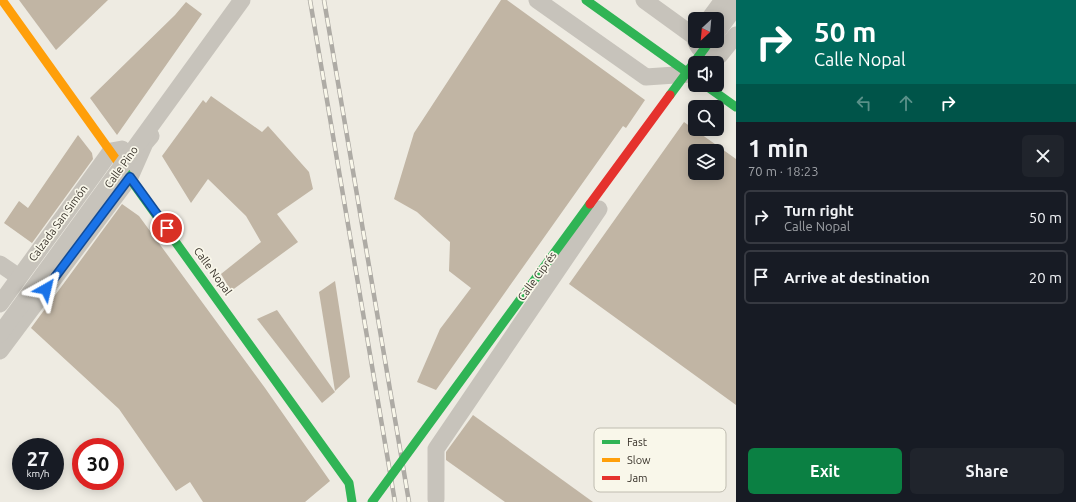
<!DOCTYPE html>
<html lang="en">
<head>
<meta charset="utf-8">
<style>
	:root { --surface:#171b24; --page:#20242c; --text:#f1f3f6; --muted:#9ea1a6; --line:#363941; --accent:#0b8043 }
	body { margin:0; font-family:Ubuntu,sans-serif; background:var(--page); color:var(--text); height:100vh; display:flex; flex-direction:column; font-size:15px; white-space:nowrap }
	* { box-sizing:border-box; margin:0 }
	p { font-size:13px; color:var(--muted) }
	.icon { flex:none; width:22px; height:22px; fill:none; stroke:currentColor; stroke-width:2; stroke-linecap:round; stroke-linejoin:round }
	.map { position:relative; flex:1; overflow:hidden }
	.drawer { display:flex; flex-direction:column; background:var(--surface); width:340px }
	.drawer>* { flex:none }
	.banner { background:#00695c; color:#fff; overflow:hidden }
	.needle { width:26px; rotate:206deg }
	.buttons { position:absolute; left:688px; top:12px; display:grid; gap:8px }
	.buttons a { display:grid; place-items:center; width:36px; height:36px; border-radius:6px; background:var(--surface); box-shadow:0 2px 10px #0003; font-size:20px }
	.speed { position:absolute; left:12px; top:438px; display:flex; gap:8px; font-size:20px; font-weight:700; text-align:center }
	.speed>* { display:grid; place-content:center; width:52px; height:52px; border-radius:50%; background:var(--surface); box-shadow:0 2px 10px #0003; line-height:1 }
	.speed small { font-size:10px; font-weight:400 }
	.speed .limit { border:6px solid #d22; background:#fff; color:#111 }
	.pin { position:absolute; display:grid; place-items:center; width:34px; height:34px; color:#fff; margin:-17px; border:2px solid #fff; border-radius:50%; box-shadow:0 1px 4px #0007 }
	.me { position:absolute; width:44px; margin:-22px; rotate:37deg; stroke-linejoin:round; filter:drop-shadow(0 0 3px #0008) }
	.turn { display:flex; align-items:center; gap:14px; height:84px; padding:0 12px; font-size:18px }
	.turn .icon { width:52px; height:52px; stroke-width:2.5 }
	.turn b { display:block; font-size:28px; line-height:34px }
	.lanes { display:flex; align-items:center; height:38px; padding:0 12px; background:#0003; justify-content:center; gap:20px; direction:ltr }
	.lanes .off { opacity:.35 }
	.round { display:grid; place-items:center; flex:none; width:42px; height:42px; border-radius:6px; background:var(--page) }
	.overview { display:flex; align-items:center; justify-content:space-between; height:68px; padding:0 12px }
	h1 { font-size:24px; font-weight:700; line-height:30px }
	.cta { display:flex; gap:8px; margin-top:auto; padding:8px 12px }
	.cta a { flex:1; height:46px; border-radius:6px; background:var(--accent); color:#fff; font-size:16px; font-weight:700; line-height:46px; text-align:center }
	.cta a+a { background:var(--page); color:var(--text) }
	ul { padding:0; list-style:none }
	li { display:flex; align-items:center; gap:12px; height:54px; margin:0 8px 6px; padding:0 4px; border:2px solid var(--line); border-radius:6px }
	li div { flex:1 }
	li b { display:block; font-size:15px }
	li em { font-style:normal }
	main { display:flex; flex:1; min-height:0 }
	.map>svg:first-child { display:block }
	.building { fill:#c1b5a4; fill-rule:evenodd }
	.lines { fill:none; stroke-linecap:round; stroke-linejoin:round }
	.street { stroke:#c7c3bb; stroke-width:17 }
	.fast { stroke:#30b455; stroke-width:9 }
	.slow { stroke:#ff9f0a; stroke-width:9 }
	.rail-casing { stroke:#aeaba5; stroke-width:4.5 }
	.rail { stroke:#f9f7ea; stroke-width:3; stroke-dasharray:9; stroke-linecap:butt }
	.street-bridge { stroke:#c7c3bb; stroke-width:17 }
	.fast-bridge { stroke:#30b455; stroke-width:9 }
	.jam-bridge { stroke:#e5322d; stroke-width:9 }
	.route-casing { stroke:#114b97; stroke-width:10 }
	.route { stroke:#1a73e8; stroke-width:7 }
	.labels { text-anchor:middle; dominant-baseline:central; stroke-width:3.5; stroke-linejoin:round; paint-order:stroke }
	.street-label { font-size:11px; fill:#373129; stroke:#f9f7ea }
	.key { fill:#f9f7ea; stroke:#bfbcb0; stroke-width:1 }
	.key-label { font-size:11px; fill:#373129 }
</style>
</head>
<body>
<main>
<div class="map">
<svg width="736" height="502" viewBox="0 0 736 502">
	<rect width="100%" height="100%" fill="#eeebe2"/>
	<g class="building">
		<polygon points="19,0 108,0 56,50"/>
		<polygon points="501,0 507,0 645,100 626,128 623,126 436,390 417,382 440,329 471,288 449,271 450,242 417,212 394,199 414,133"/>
		<polygon points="186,2 202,14 117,135 90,98 175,15"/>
		<polygon points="211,96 262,132 268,126 309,172 313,189 277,214 298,242 231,291 221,274 261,242 246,216 208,179 191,203 162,156 203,100 206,103"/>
		<path d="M684,122l52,37v246l-167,-121zM695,151h22v22h-22z"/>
		<polygon points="78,135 92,153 93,159 32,243 4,223 19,201 28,208"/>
		<polygon points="122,204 139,216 265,388 330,481 305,502 203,502 190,482 176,491 119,409 31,328"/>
		<polygon points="335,281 350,377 335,391 319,292"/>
		<polygon points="277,310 335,392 322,403 257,319"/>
		<polygon points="473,415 593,502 505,502 446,460 446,452"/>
	</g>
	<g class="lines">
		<g class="street">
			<polyline points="537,0 646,77 690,74"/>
			<polyline points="644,0 695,37"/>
			<polyline points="709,19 723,0"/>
			<polyline points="717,32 736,6"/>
			<path d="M696,42c4,11 14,13 24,13l16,-20"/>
			<polyline points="0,264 19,277"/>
			<polyline points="0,304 111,151 122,149"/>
			<polyline points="0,351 130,177 145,143 151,136"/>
			<polyline points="436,499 436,449 599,209"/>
		</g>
		<g class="fast">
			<polyline points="586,0 695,78"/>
			<polyline points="705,85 736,107"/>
			<polyline points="123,169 349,483 352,502"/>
		</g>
		<polyline class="slow" points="2,0 123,169"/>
		<defs>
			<g id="rail">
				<polyline points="310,0 395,502"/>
				<polyline points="324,0 409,502"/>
			</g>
		</defs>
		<use href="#rail" class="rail-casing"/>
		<use href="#rail" class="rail"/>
		<polyline class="street-bridge" points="0,334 242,0"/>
		<g class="fast-bridge">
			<polyline points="670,95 710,41"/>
			<polyline points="372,502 590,204"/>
		</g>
		<polyline class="jam-bridge" points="590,204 670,95"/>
	</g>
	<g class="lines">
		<defs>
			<polyline id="route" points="46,289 130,177 167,228"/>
		</defs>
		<use href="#route" class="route-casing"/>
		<use href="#route" class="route"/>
	</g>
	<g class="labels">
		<g class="street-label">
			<text transform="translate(121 167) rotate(-54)">Calle Pino</text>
			<text transform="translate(58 223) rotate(-54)">Calzada San Simón</text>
			<text transform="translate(213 271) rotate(54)">Calle Nopal</text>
			<text transform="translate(537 276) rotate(-54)">Calle Ciprés</text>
		</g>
	</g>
	<rect x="594" y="428" width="132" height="64" rx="6" class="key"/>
	<rect x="602" y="440" width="18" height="4" fill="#30b455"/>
	<rect x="602" y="458" width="18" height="4" fill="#ff9f0a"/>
	<rect x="602" y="476" width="18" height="4" fill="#e5322d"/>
	<g class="key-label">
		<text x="627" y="446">Fast</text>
		<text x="627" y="464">Slow</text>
		<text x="627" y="482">Jam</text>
	</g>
</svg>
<div class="buttons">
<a><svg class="needle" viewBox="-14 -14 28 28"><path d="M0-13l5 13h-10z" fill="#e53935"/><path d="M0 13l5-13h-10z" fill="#9ea1a6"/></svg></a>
<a><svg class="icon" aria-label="sound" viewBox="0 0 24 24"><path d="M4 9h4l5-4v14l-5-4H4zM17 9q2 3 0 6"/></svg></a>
<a><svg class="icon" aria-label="search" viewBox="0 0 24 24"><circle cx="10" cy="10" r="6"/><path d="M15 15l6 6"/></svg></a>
<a><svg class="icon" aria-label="layers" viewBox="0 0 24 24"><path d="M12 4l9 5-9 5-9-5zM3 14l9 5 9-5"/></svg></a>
</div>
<div class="speed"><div>27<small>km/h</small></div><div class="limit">30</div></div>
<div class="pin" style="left:167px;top:228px;background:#d93025"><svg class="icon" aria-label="arrive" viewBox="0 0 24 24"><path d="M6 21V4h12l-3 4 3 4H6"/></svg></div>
<svg class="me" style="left:46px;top:289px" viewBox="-20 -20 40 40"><path d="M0-17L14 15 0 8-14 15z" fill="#1a73e8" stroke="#fff" stroke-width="4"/></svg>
</div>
<section class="drawer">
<div class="banner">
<div class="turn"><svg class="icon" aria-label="right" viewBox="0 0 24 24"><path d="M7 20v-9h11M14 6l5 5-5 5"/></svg><div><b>50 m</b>Calle Nopal</div></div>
<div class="lanes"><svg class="icon off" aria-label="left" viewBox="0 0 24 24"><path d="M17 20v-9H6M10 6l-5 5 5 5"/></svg><svg class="icon off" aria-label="ahead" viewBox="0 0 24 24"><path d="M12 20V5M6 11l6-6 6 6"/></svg><svg class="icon" aria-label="right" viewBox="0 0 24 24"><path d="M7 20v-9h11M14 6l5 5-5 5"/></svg></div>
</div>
<div class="overview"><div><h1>1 min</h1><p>70 m · 18:23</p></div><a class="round"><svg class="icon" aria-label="close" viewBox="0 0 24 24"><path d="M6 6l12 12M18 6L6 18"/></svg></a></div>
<ul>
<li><svg class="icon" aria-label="right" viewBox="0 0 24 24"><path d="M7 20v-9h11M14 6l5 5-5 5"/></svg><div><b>Turn right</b><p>Calle Nopal</p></div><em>50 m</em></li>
<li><svg class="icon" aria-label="arrive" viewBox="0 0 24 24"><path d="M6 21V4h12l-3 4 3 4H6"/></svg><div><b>Arrive at destination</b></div><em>20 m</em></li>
</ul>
<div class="cta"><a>Exit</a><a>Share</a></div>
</section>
</main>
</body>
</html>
